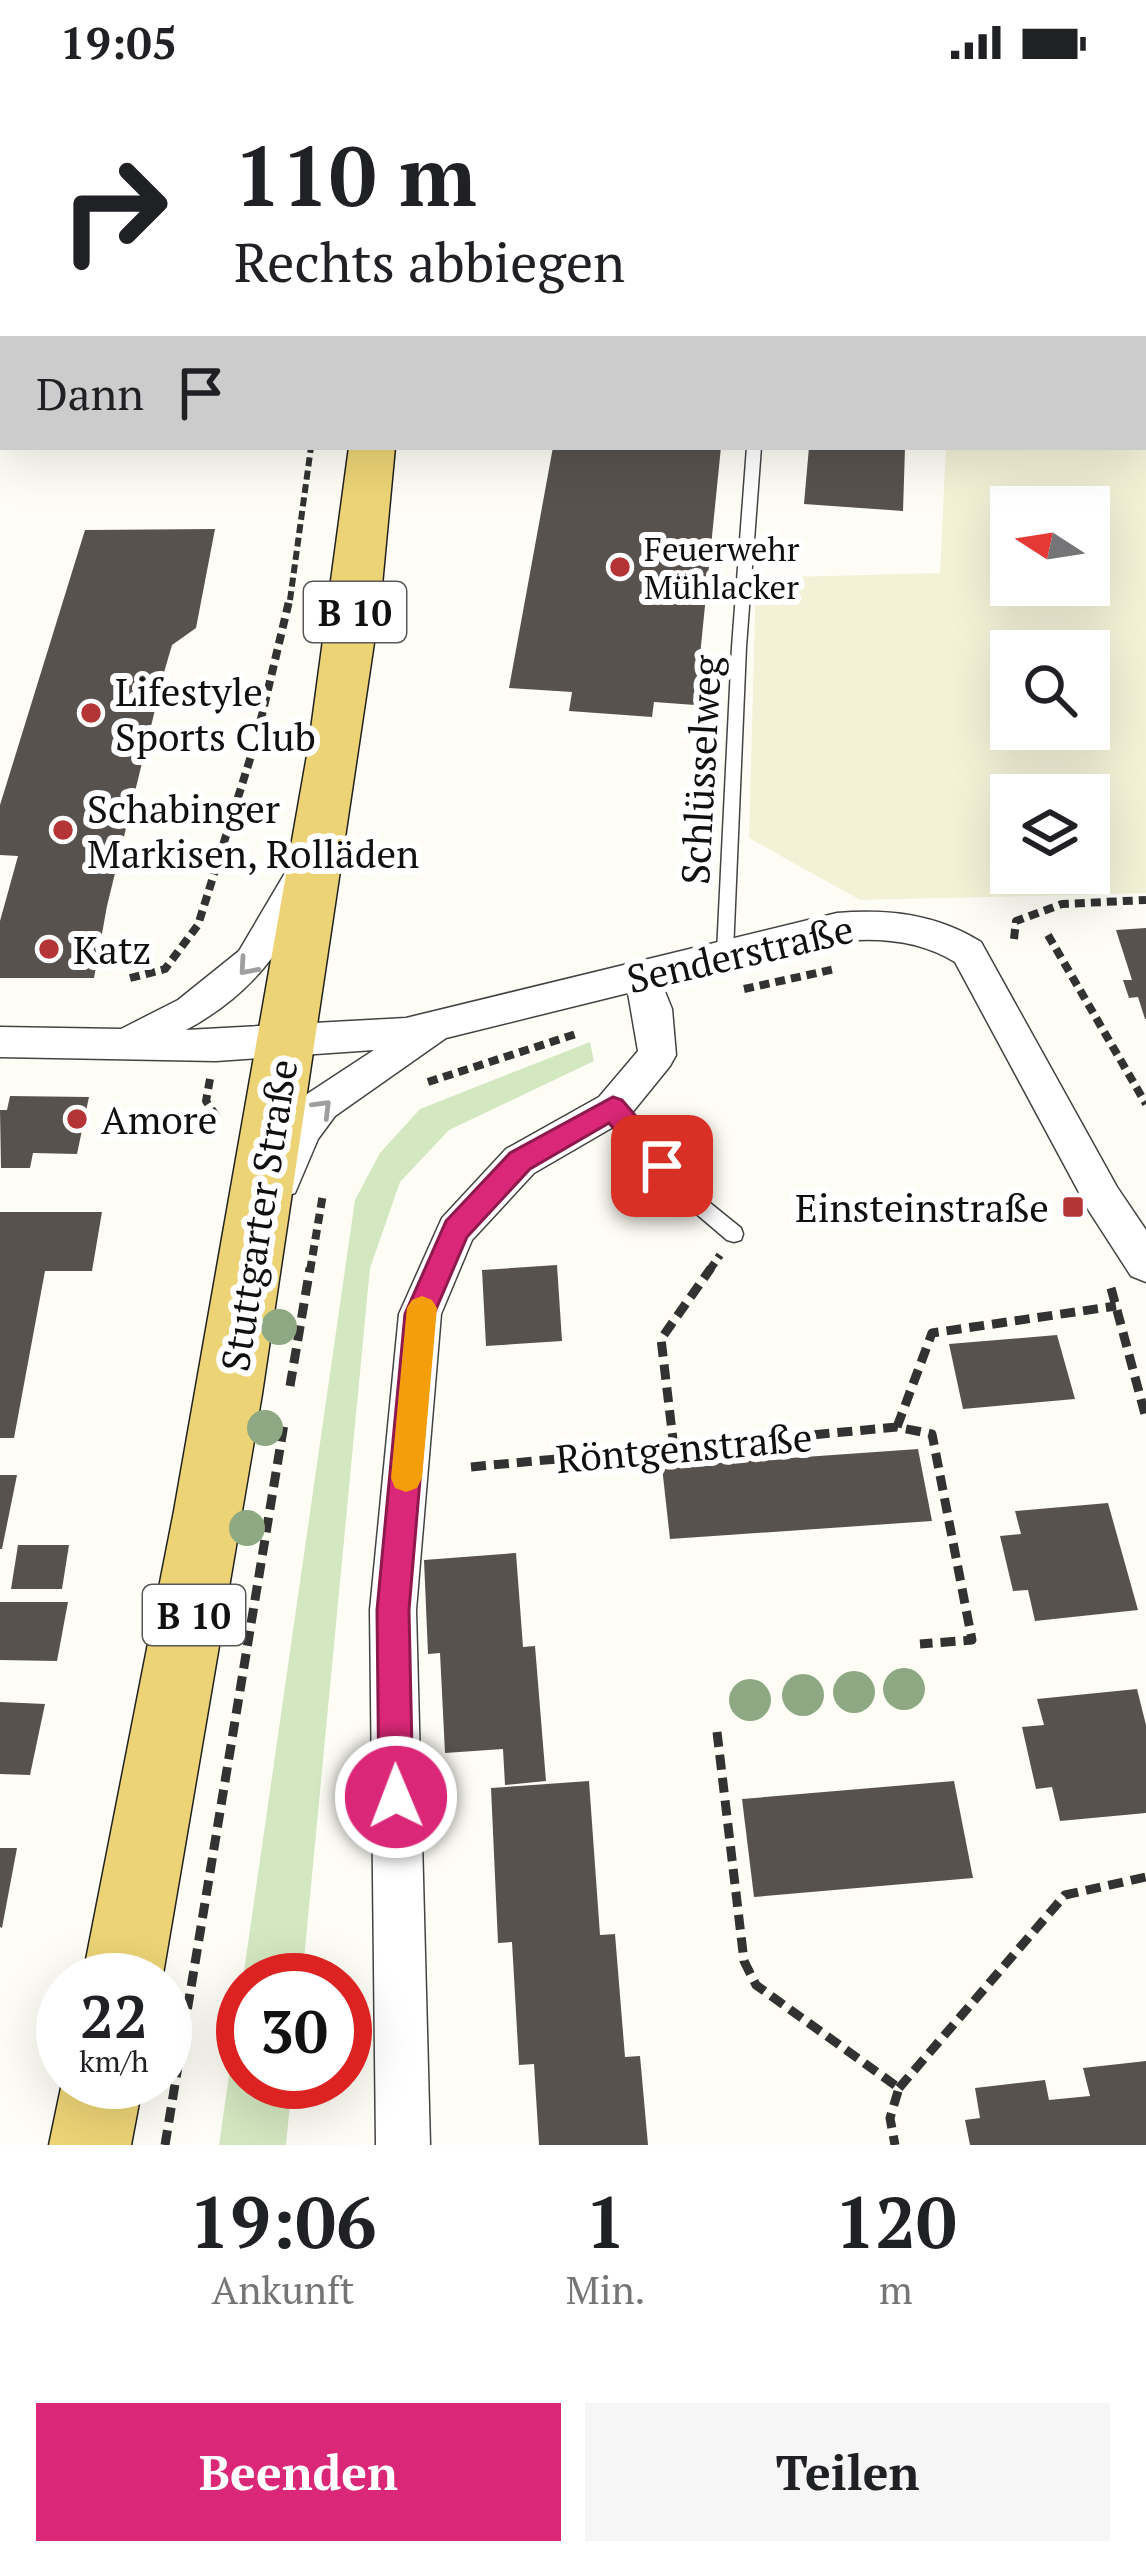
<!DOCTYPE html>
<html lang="de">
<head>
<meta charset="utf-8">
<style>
	:root { --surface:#fff; --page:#f6f6f6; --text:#202124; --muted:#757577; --accent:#db2777 }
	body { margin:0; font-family:"PT Serif",serif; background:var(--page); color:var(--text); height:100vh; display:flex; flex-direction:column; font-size:45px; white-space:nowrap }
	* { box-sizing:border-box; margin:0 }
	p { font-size:39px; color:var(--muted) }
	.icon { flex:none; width:66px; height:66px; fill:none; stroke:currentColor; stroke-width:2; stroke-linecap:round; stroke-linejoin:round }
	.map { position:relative; height:2061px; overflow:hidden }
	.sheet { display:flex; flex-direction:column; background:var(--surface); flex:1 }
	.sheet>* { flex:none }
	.guide { position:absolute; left:0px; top:0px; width:1146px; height:366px; box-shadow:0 12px 48px #0002; background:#fff; color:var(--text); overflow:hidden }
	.needle { width:78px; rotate:282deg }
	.tools { position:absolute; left:990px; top:402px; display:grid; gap:24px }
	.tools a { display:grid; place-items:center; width:120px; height:120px; border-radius:0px; background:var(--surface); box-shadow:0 12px 48px #0002; font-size:60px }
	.speed { position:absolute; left:36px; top:1869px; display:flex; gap:24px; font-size:60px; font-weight:700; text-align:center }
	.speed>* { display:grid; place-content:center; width:156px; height:156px; border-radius:50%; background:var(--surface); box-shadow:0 12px 48px #0002; line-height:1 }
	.speed small { font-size:30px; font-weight:400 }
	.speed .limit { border:18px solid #d22; background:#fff; color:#111 }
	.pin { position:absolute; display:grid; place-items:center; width:102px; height:102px; color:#fff; margin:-51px; border-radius:24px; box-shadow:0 6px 18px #0006 }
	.me { position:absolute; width:132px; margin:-66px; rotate:359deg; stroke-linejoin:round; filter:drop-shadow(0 0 9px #0008) }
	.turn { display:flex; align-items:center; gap:42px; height:252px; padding:0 36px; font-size:54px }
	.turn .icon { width:156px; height:156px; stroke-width:2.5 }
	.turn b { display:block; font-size:84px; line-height:102px }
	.then { display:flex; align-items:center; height:114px; padding:0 36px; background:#0003; gap:24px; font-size:45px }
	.eta { display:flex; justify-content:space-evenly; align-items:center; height:204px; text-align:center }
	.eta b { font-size:72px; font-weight:800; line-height:84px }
	.primary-button { display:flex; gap:24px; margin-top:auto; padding:24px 36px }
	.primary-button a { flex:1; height:138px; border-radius:0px; background:var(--accent); color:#fff; font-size:48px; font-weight:800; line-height:138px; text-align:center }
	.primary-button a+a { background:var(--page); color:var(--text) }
	.status { display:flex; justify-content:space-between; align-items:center; height:84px; padding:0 60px; background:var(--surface); direction:ltr }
	.status svg { height:33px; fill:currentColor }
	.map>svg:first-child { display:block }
	.farmland { fill:#f3f1d6; fill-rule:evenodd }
	.green { fill:#d3e7c0 }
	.building { fill:#58524e }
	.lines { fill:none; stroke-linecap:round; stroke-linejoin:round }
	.lane-casing { stroke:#434343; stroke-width:3 }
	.street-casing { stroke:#434343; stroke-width:3 }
	.primary-casing { stroke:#212121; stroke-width:3 }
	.path-far2 { stroke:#323232; stroke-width:6; stroke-dasharray:9 4.5; stroke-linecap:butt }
	.path-far1 { stroke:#323232; stroke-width:8; stroke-dasharray:10 6; stroke-linecap:butt }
	.path { stroke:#323232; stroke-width:9; stroke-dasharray:15 8; stroke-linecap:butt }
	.lane { fill:#fff; fill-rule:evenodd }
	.street { fill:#fff; fill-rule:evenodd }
	.primary { fill:#ecd476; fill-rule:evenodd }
	.tree { fill:#8da883 }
	.oneway { stroke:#9f9f9f }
	.route { fill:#db2777; stroke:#8e194d; stroke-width:3 }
	.slow { fill:#f59e0b }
	.poi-dot { fill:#b53435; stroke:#fff; stroke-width:4.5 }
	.labels { text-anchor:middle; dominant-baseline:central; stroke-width:12; stroke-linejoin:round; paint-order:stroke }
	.far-poi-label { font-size:33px; fill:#101010; stroke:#fff; text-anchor:start }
	.shield { fill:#fff; stroke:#585858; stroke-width:3 }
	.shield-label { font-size:36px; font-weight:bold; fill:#101010 }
	.poi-label { font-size:39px; fill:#101010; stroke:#fff; text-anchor:start }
	.street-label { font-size:39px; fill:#101010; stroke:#fff }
</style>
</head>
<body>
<div class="status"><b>19:05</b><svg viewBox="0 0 49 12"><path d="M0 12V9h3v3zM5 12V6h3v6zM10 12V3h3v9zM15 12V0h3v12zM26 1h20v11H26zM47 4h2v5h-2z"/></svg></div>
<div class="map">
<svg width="1146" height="2061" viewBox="0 0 1146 2061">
	<rect width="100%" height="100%" fill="#fefdf5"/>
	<path class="farmland" d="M669,0h477v809l-286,7 -111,-62 7,-260 184,-5 6,-126h197v-360zM1011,423h78v78h-78zM1011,567h78v78h-78zM1011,711h78v78h-78z"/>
	<polygon class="green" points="590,958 594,977 449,1046 400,1098 370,1184 302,1896 243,1896 243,1998 292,1998 286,2061 219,2061 355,1116 380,1069 420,1025"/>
	<g class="building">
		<polygon points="553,363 721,363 695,621 654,618 652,633 569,627 572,608 509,604"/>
		<polygon points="809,363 905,363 903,427 804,420"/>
		<polygon points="215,445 196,544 172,561 165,585 107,822 94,894 0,894 0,837 18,772 0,771 0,721 85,446"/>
		<polygon points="1146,844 1146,935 1145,935 1138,913 1129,914 1123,896 1132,896 1116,846"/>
		<polygon points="10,1012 89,1013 77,1070 33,1069 30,1084 1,1084 0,1026 7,1026"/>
		<polygon points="0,1128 102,1128 92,1187 45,1187 14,1354 0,1354"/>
		<polygon points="557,1181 562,1257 486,1262 482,1186"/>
		<polygon points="1057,1251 1075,1315 963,1325 949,1260"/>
		<polygon points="918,1365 932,1437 670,1455 662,1383"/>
		<polygon points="0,1391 17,1391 2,1465 0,1465"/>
		<polygon points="1108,1419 1138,1526 1035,1537 1028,1506 1013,1507 1000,1452 1021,1450 1015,1427"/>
		<polygon points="18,1461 69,1461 62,1505 11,1505"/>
		<polygon points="516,1469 523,1563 535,1562 546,1697 505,1701 503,1665 445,1669 440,1569 428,1570 424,1476"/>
		<polygon points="0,1518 68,1518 57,1577 0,1576"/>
		<polygon points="1137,1605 1146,1641 1146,1729 1060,1737 1052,1703 1036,1705 1022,1643 1044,1641 1037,1615"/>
		<polygon points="0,1618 45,1620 30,1691 0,1690"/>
		<polygon points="589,1697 600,1851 615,1850 625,1973 640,1972 648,2061 539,2061 534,1980 519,1981 512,1858 498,1859 491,1704"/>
		<polygon points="954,1697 973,1794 754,1813 742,1715"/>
		<polygon points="0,1764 17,1764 2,1844 0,1843"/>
		<polygon points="1146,1977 1146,2061 970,2061 965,2036 980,2034 975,2004 1045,1996 1049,2016 1090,2012 1083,1984"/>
	</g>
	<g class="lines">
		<defs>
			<g id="lane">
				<polygon points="1146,206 1146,214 1143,215 1143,207"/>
				<polygon points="747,363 761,363 746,563 733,868 725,874 717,868 732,563"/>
				<polygon points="613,1017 619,1019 694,1106 741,1144 743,1150 741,1156 734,1158 727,1156 680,1116 607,1029 604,1024 607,1019"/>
			</g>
			<path id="street" d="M298,785l13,4 5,9c-30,66 -65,113 -130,148l220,-12 431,-105c52,-4 99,1 144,29l136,245 29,43v52l-15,-6 -42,-65 -134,-249c-83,-52 -205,0 -293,22l10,25 4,46 -6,11 -43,53 -93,54 -62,67 -31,74 -25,296 14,535h-54l-6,-535 29,-296 43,-96 64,-69 93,-52 39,-46 -10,-58 -182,45 -111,78 -17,23 -23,54 -14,5 -14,-5 -6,-12 27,-61 19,-26 67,-44 -158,11 -216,-4v-30l121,2 57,-29 61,-49 46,-78z"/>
			<g id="primary">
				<rect x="352" y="0" width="38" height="3"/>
				<polygon points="349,363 395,363 381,512 262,1310 162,1896 82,1896 174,1427 309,660"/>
				<polygon points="63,1994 63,1998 143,1998 131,2061 49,2061"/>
			</g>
		</defs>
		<use href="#lane" class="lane-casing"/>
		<use href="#street" class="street-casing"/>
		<use href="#primary" class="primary-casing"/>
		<g class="path-far2">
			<polyline points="488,3 492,0"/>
			<polyline points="290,516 311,363"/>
		</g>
		<g class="path-far1">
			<polyline points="1048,851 1146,1020"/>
			<polyline points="1014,855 1016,837 1062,820 1146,816"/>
			<polyline points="130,894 165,885 198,841 256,656 290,513"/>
			<polyline points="744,905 835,885"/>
			<polyline points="210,995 206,1017 219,1036"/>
			<polyline points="428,998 579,949"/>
			<polyline points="310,1187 323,1110"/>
			<polyline points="709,1187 720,1171"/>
		</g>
		<g class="path">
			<polyline points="1111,1204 1146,1334"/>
			<polyline points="290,1302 310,1184"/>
			<polyline points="897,1343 932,1249 1116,1222"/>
			<polyline points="674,1364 661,1255 711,1184"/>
			<polyline points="471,1383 897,1343 932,1350 972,1556 920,1560"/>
			<polyline points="717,1648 744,1877 756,1901 899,2004 890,2034 895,2061"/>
			<polyline points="899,2004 1065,1811 1146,1793"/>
			<polyline points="165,2061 284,1340"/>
		</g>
		<use href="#lane" class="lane"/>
		<use href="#street" class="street"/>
		<use href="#primary" class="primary"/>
	</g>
	<g class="tree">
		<circle cx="279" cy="1243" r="18"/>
		<circle cx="265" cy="1344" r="18"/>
		<circle cx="247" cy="1444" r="18"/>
		<circle cx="904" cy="1605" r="21"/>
		<circle cx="854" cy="1608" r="21"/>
		<circle cx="803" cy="1611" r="21"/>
		<circle cx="750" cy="1616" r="21"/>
	</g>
	<defs><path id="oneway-chevron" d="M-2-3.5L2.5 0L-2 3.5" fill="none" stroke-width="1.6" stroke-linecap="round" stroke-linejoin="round" transform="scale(3)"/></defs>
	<g class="oneway">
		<use href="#oneway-chevron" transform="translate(247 883) rotate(131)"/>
		<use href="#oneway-chevron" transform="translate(323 1024) rotate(-45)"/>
	</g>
	<polygon class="route" points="613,1013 622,1016 672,1074 676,1082 672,1090 652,1090 609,1039 530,1085 467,1153 434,1230 409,1526 413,1713 408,1725 396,1730 384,1725 379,1713 377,1526 405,1230 446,1137 510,1069"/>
	<polygon class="slow" points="422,1212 432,1216 437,1224 422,1394 417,1404 406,1408 395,1404 391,1394 407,1224 412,1216"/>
	<g class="poi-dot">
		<circle cx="620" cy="483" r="12"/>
		<circle cx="91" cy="629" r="12"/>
		<circle cx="63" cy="746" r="12"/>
		<circle cx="49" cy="865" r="12"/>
		<circle cx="77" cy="1035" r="12"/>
		<rect x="1061" y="1111" width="24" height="24" rx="6"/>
	</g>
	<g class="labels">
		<g class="far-poi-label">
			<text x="644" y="464">Feuerwehr<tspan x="644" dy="38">Mühlacker</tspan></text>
		</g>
		<g class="shield">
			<rect x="304" y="498" width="102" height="60" rx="9"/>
			<rect x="143" y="1501" width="102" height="60" rx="9"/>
		</g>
		<g class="shield-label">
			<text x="355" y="528">B 10</text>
			<text x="194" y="1531">B 10</text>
		</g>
		<g class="poi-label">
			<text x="115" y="607">Lifestyle<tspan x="115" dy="45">Sports Club</tspan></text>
			<text x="87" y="724">Schabinger<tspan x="87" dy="45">Markisen, Rolläden</tspan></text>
			<text x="73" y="865">Katz</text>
			<text x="101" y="1035">Amore</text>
			<text x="1049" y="1123" text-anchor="end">Einsteinstraße</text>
		</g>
		<g class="street-label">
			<text transform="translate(700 686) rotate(-87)">Schlüsselweg</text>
			<text transform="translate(740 869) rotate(-13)">Senderstraße</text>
			<text transform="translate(258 1131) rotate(-81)">Stuttgarter Straße</text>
			<text transform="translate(684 1363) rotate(-5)">Röntgenstraße</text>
		</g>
	</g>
</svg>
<div class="tools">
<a><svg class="needle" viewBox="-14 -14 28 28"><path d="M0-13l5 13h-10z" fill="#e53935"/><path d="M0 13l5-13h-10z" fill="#757577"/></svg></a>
<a><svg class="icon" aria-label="search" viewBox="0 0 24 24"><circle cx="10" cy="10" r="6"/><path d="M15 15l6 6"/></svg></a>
<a><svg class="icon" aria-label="layers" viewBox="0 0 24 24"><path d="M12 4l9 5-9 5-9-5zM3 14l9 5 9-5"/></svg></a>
</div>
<div class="speed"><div>22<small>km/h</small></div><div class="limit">30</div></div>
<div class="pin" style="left:662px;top:1082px;background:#d93025"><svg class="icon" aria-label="arrive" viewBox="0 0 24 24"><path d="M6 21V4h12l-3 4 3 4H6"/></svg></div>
<svg class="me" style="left:396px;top:1713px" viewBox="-20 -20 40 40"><circle r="17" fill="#db2777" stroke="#fff" stroke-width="3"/><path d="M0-11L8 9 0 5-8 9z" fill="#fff"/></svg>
<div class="guide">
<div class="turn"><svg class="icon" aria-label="right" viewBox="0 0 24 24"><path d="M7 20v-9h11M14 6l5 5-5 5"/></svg><div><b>110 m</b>Rechts abbiegen</div></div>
<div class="then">Dann<svg class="icon" aria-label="arrive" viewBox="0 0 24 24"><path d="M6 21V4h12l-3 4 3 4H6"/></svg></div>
</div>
</div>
<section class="sheet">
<div class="eta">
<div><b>19:06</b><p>Ankunft</p></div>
<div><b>1</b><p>Min.</p></div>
<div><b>120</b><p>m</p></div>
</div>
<div class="primary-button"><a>Beenden</a><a>Teilen</a></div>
</section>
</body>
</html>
